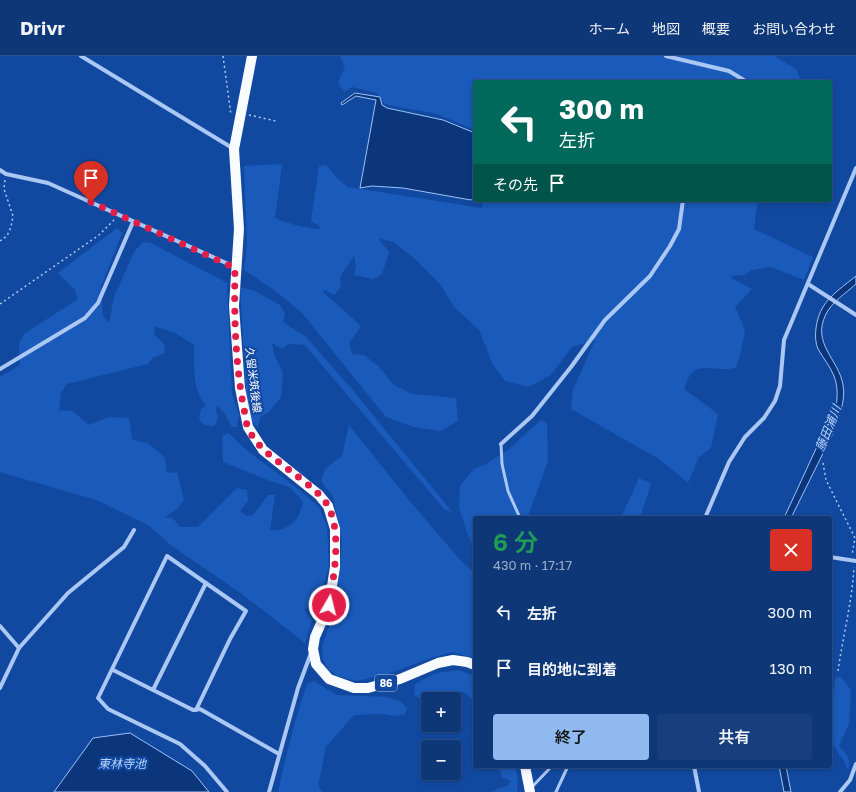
<!DOCTYPE html>
<html lang="ja">
<head>
<meta charset="utf-8">
<style>
	:root { --surface:#0e3778; --page:#173f7d; --text:#f1f3f6; --muted:#9bacc6; --line:#2e518a; --accent:#90b9f0 }
	body { margin:0; font-family:"Golos Text","Noto Sans JP",sans-serif; background:var(--page); color:var(--text); height:100vh; display:flex; flex-direction:column; font-size:15px; white-space:nowrap }
	* { box-sizing:border-box; margin:0 }
	p { font-size:13px; color:var(--muted) }
	.icon { flex:none; width:22px; height:22px; fill:none; stroke:currentColor; stroke-width:2; stroke-linecap:round; stroke-linejoin:round }
	.map { position:relative; flex:1; overflow:hidden }
	.sheet { position:absolute; left:473px; top:460px; width:359px; height:252px; display:flex; flex-direction:column; background:var(--surface); border-radius:4px; box-shadow:0 2px 6px #0003,0 0 0 1px var(--line) }
	.sheet>* { flex:none }
	.banner { position:absolute; left:473px; top:24px; width:359px; height:122px; border-radius:4px; box-shadow:0 2px 6px #0003,0 0 0 1px var(--line); background:#00695c; color:#fff; overflow:hidden }
	.fabs { position:absolute; left:421px; top:636px; display:grid; gap:8px }
	.fabs a { display:grid; place-items:center; width:40px; height:40px; border-radius:4px; background:var(--surface); box-shadow:0 2px 6px #0003,0 0 0 1px var(--line); font-size:20px }
	.pin { position:absolute; display:grid; place-items:center; width:34px; height:34px; color:#fff; margin:-41px -17px; border-radius:50% 50% 50% 0; rotate:-45deg; box-shadow:0 0 4px #0007 }
	.pin .icon { rotate:45deg }
	.me { position:absolute; width:44px; margin:-22px; rotate:8deg; stroke-linejoin:round; filter:drop-shadow(0 0 3px #0008) }
	.turn { display:flex; align-items:center; gap:14px; height:84px; padding:0 20px; font-size:18px }
	.turn .icon { width:52px; height:52px; stroke-width:2.5 }
	.turn b { display:block; font-size:28px; line-height:34px }
	.then { display:flex; align-items:center; height:38px; padding:0 20px; background:#0003; gap:8px; font-size:15px }
	.round { display:grid; place-items:center; flex:none; width:42px; height:42px; border-radius:4px; background:var(--page) }
	.summary { display:flex; align-items:center; justify-content:space-between; height:68px; padding:0 20px }
	h1 { font-size:24px; font-weight:600; line-height:30px; color:#1e9e55 }
	.action { display:flex; gap:8px; margin-top:auto; padding:8px 20px }
	.action a { flex:1; height:46px; border-radius:4px; background:var(--accent); color:#111; font-size:16px; font-weight:600; line-height:46px; text-align:center }
	.action a+a { background:var(--page); color:var(--text) }
	ul { padding:0; list-style:none }
	li { display:flex; align-items:center; gap:12px; height:56px; padding:0 20px }
	li div { flex:1 }
	li b { display:block; font-size:15px }
	li em { font-style:normal }
	header { display:flex; align-items:center; gap:24px; box-sizing:border-box; height:56px; padding:0 20px; background:var(--surface); border-bottom:1px solid var(--line) }
	header strong { font-size:19px }
	nav { display:flex; gap:22px; margin-inline-start:auto; font-size:14px }
	.map>svg:first-child { display:block }
	.green { fill:#1a5aba }
	.water { fill:#0b367c; stroke:#9dc2f7 }
	.lines { fill:none; stroke-linecap:round; stroke-linejoin:round }
	.path { stroke:#abc8f5; stroke-width:1.5; stroke-dasharray:2 3; stroke-linecap:butt }
	.lane { stroke:#abc8f5; stroke-width:3 }
	.street { stroke:#abc8f5; stroke-width:4 }
	.primary { stroke:#f8fbff; stroke-width:10 }
	.route { stroke:#e11d48; stroke-width:7; stroke-dasharray:0 12.6 }
	.labels { text-anchor:middle; dominant-baseline:central; stroke-width:4; stroke-linejoin:round; paint-order:stroke }
	.shield { fill:#1249a0; stroke:#b8c8e2; stroke-width:1 }
	.shield-label { font-size:10px; font-weight:bold; fill:#fff }
	.street-label { font-size:11px; fill:#fff; stroke:#1249a0 }
	.water-label { font-size:12px; font-style:italic; fill:#b8d3fb; stroke:#1249a0 }
</style>
</head>
<body>
<header>
<strong>Drivr</strong>
<nav><a>ホーム</a><a>地図</a><a>概要</a><a>お問い合わせ</a></nav>
</header>
<div class="map">
<svg width="856" height="736" viewBox="0 0 856 736">
	<rect width="100%" height="100%" fill="#1249a0"/>
	<g class="green">
		<polygon points="340,0 774,0 796,13 802,26 475,26 475,74 437,58 389,49 384,47 377,37 352,31 344,36 338,26 345,11"/>
		<path d="M282,108l-7,54c14,6 30,10 45,11l-1,-3 -8,-5 8,-55 7,-1 13,15 9,7 134,21 1,-8h280l-6,5 -3,24 59,28 -9,23 -33,-13 -19,3 -8,5 -13,1 2,3 19,10 -17,18 10,23 -4,22 -5,15c-13,7 -34,-6 -45,7 -3,3 -5,10 -7,15l34,25 -7,34 -12,9 -11,26 -29,-24 -88,-50 2,-19 22,-50 -23,7 -21,28 -23,12 -23,-6 -12,-16 -14,-35 -25,-23 -13,-22 -27,-27 -21,-16 -15,-4 11,14 -7,22 -9,5 -19,-4 2,-9 -2,-10 -14,21 1,10 -7,8 -9,-5 -2,2 38,34 -12,17 3,11 12,1 14,11 16,19 18,9 44,4 2,23 -18,10 -26,-4 -28,-10 -84,-104 -25,-21 -33,-22 3,-25 -3,-79z"/>
		<path d="M117,172l5,5 -21,54 2,29 6,7 5,-26 20,-45 9,-10 8,1 76,40 5,111 7,21 -2,12h-5l-7,-13 -7,-8 -2,3 2,10 -4,7 -10,-1 -5,-6 2,-10 5,-3c-14,-16 -12,-40 -12,-61l-17,-11 -22,-8 -1,8 10,10 1,9 -13,5 -4,6 -81,20 -6,9 -2,17 13,1 17,14 20,-8 20,1 3,22 16,3 17,15 2,15 10,-1 7,28 -7,9 -13,9 8,-1 8,10h18l39,-39 10,2 1,11 -8,10 7,5 6,-1 15,-20h7l-5,35c19,2 30,-11 33,-28l-13,-15 -20,-6 -47,-19 -1,-26 6,-3 6,5 11,11 52,39 22,19 8,20 2,39 -8,28 -12,10 -4,7 7,9 -7,23 -63,-49 -70,-48 -24,-21 -52,-25 -96,-28v-95l20,-12 -1,-21 5,-10 54,-35 -3,-9 -17,-17z"/>
		<polygon points="240,231 255,235 280,249 285,258 283,266 305,280 351,332 453,457 445,454 305,289 288,288 282,293 272,287 274,298 283,317 281,341 269,356 260,361 258,371 252,366 247,352"/>
		<polygon points="541,364 547,368 548,405 528,460 531,462 475,462 475,493 469,482 459,452 460,430 474,413 486,408 508,394"/>
		<polygon points="349,369 409,444 460,504 475,517 475,602 452,596 431,602 388,618 356,625 337,620 328,613 323,603 322,591 336,550 342,486 333,441 321,425 325,413 342,400"/>
		<polygon points="639,422 651,428 640,462 621,462"/>
		<polygon points="458,614 475,620 475,647 466,637 454,635 422,644 414,639 415,628 436,617"/>
		<path d="M841,621l10,13 -2,34 -10,22c7,7 13,13 9,24l-5,-11 -13,-18v-19l5,-44z"/>
		<path d="M314,625l22,14 51,2 14,5 6,6 -2,6 -10,2 -12,-2 -29,1 -28,32 -8,39 5,6h-45c8,-37 17,-73 29,-108z"/>
		<polygon points="499,710 515,710 518,725 517,736 490,736 508,729 511,725 502,721"/>
	</g>
	<g class="water">
		<polygon points="355,37 380,41 382,49 387,52 443,64 475,77 474,142 471,144 403,132 372,130 360,132 376,44 356,40 342,49 341,47"/>
		<path d="M856,220v8c-10,9 -24,18 -30,30 -15,30 13,45 17,71 3,16 -4,31 -10,45l1,1 -43,87h-7l42,-91 3,-1c8,-14 11,-35 5,-50 -4,-10 -11,-18 -16,-27 -5,-11 -2,-31 5,-42 7,-12 22,-22 33,-31z"/>
		<polygon points="130,677 192,715 209,736 54,736 93,682"/>
		<polygon points="779,710 786,710 791,736 784,736"/>
	</g>
	<g class="lines">
		<g class="path">
			<polyline points="223,0 231,59"/>
			<polyline points="249,59 276,65"/>
			<polyline points="0,185 7,180 11,171 13,160 4,133 5,123"/>
			<polyline points="0,248 99,179 115,163"/>
			<polyline points="823,407 826,424 855,482 852,499"/>
			<path d="M838,615c5,-35 14,-69 16,-104"/>
		</g>
		<g class="lane">
			<polyline points="501,388 502,408 508,435 520,462"/>
			<polyline points="531,732 552,710"/>
			<polyline points="556,736 568,710"/>
		</g>
		<g class="street">
			<polyline points="81,0 234,93"/>
			<polyline points="666,0 729,15 747,26"/>
			<polyline points="0,114 6,118 48,127 235,211"/>
			<polyline points="808,228 856,259"/>
			<polyline points="0,313 85,262 98,247 133,166"/>
			<polyline points="501,388 532,360 571,311 605,264 650,220 670,190 679,173 683,144"/>
			<polyline points="705,462 729,406 745,381 764,362 775,345 780,330 784,284 856,112"/>
			<polyline points="830,501 856,505"/>
			<polyline points="0,570 19,592"/>
			<polyline points="113,614 193,654 200,653 279,698"/>
			<polyline points="0,632 19,592 68,537 124,491 134,474"/>
			<polyline points="153,634 206,527"/>
			<polyline points="196,654 230,583 246,555 167,500 98,642 108,653 180,688 205,710 227,736"/>
			<polyline points="694,710 699,736"/>
			<polyline points="269,736 298,632 311,597"/>
			<polyline points="840,736 850,724 856,708"/>
		</g>
		<g class="primary">
			<polyline points="252,0 234,93 239,173 234,250 240,332 248,371 263,394 319,439 328,450 335,473 335,511 329,549 315,581 313,593 316,608 329,623 354,632 368,632 400,623 438,607 453,604 467,606 475,609"/>
			<polyline points="525,710 530,736"/>
		</g>
	</g>
	<g class="lines">
		<path class="route" d="M91,146l144,66c-1,45 0,91 8,136 2,7 2,17 5,24 7,16 21,27 35,37 13,11 37,26 45,41 14,27 6,69 1,99"/>
	</g>
	<g class="labels">
		<rect class="shield" x="375" y="619" width="22" height="16" rx="3"/>
		<g class="shield-label">
			<text x="386" y="627">86</text>
		</g>
		<g class="street-label">
			<text transform="translate(254 324) rotate(83)">久留米筑後線</text>
		</g>
		<g class="water-label">
			<text transform="translate(828 372) rotate(-68)">藤田浦川</text>
			<text x="122" y="707">東林寺池</text>
		</g>
	</g>
</svg>
<div class="fabs">
<a>+</a>
<a>−</a>
</div>
<div class="pin" style="left:91px;top:146px;background:#d93025"><svg class="icon" aria-label="arrive" viewBox="0 0 24 24"><path d="M6 21V4h12l-3 4 3 4H6"/></svg></div>
<svg class="me" style="left:329px;top:549px" viewBox="-20 -20 40 40"><circle r="17" fill="#e11d48" stroke="#fff" stroke-width="3"/><path d="M0-11L8 9 0 5-8 9z" fill="#fff"/></svg>
<div class="banner">
<div class="turn"><svg class="icon" aria-label="left" viewBox="0 0 24 24"><path d="M17 20v-9H6M10 6l-5 5 5 5"/></svg><div><b>300 m</b>左折</div></div>
<div class="then">その先<svg class="icon" aria-label="arrive" viewBox="0 0 24 24"><path d="M6 21V4h12l-3 4 3 4H6"/></svg></div>
</div>
<section class="sheet">
<div class="summary"><div><h1>6 分</h1><p>430 m · 17:17</p></div><a class="round" style="background:#d93025;color:#fff"><svg class="icon" aria-label="close" viewBox="0 0 24 24"><path d="M6 6l12 12M18 6L6 18"/></svg></a></div>
<ul>
<li><svg class="icon" aria-label="left" viewBox="0 0 24 24"><path d="M17 20v-9H6M10 6l-5 5 5 5"/></svg><div><b>左折</b></div><em>300 m</em></li>
<li><svg class="icon" aria-label="arrive" viewBox="0 0 24 24"><path d="M6 21V4h12l-3 4 3 4H6"/></svg><div><b>目的地に到着</b></div><em>130 m</em></li>
</ul>
<div class="action"><a>終了</a><a>共有</a></div>
</section>
</div>
</body>
</html>
